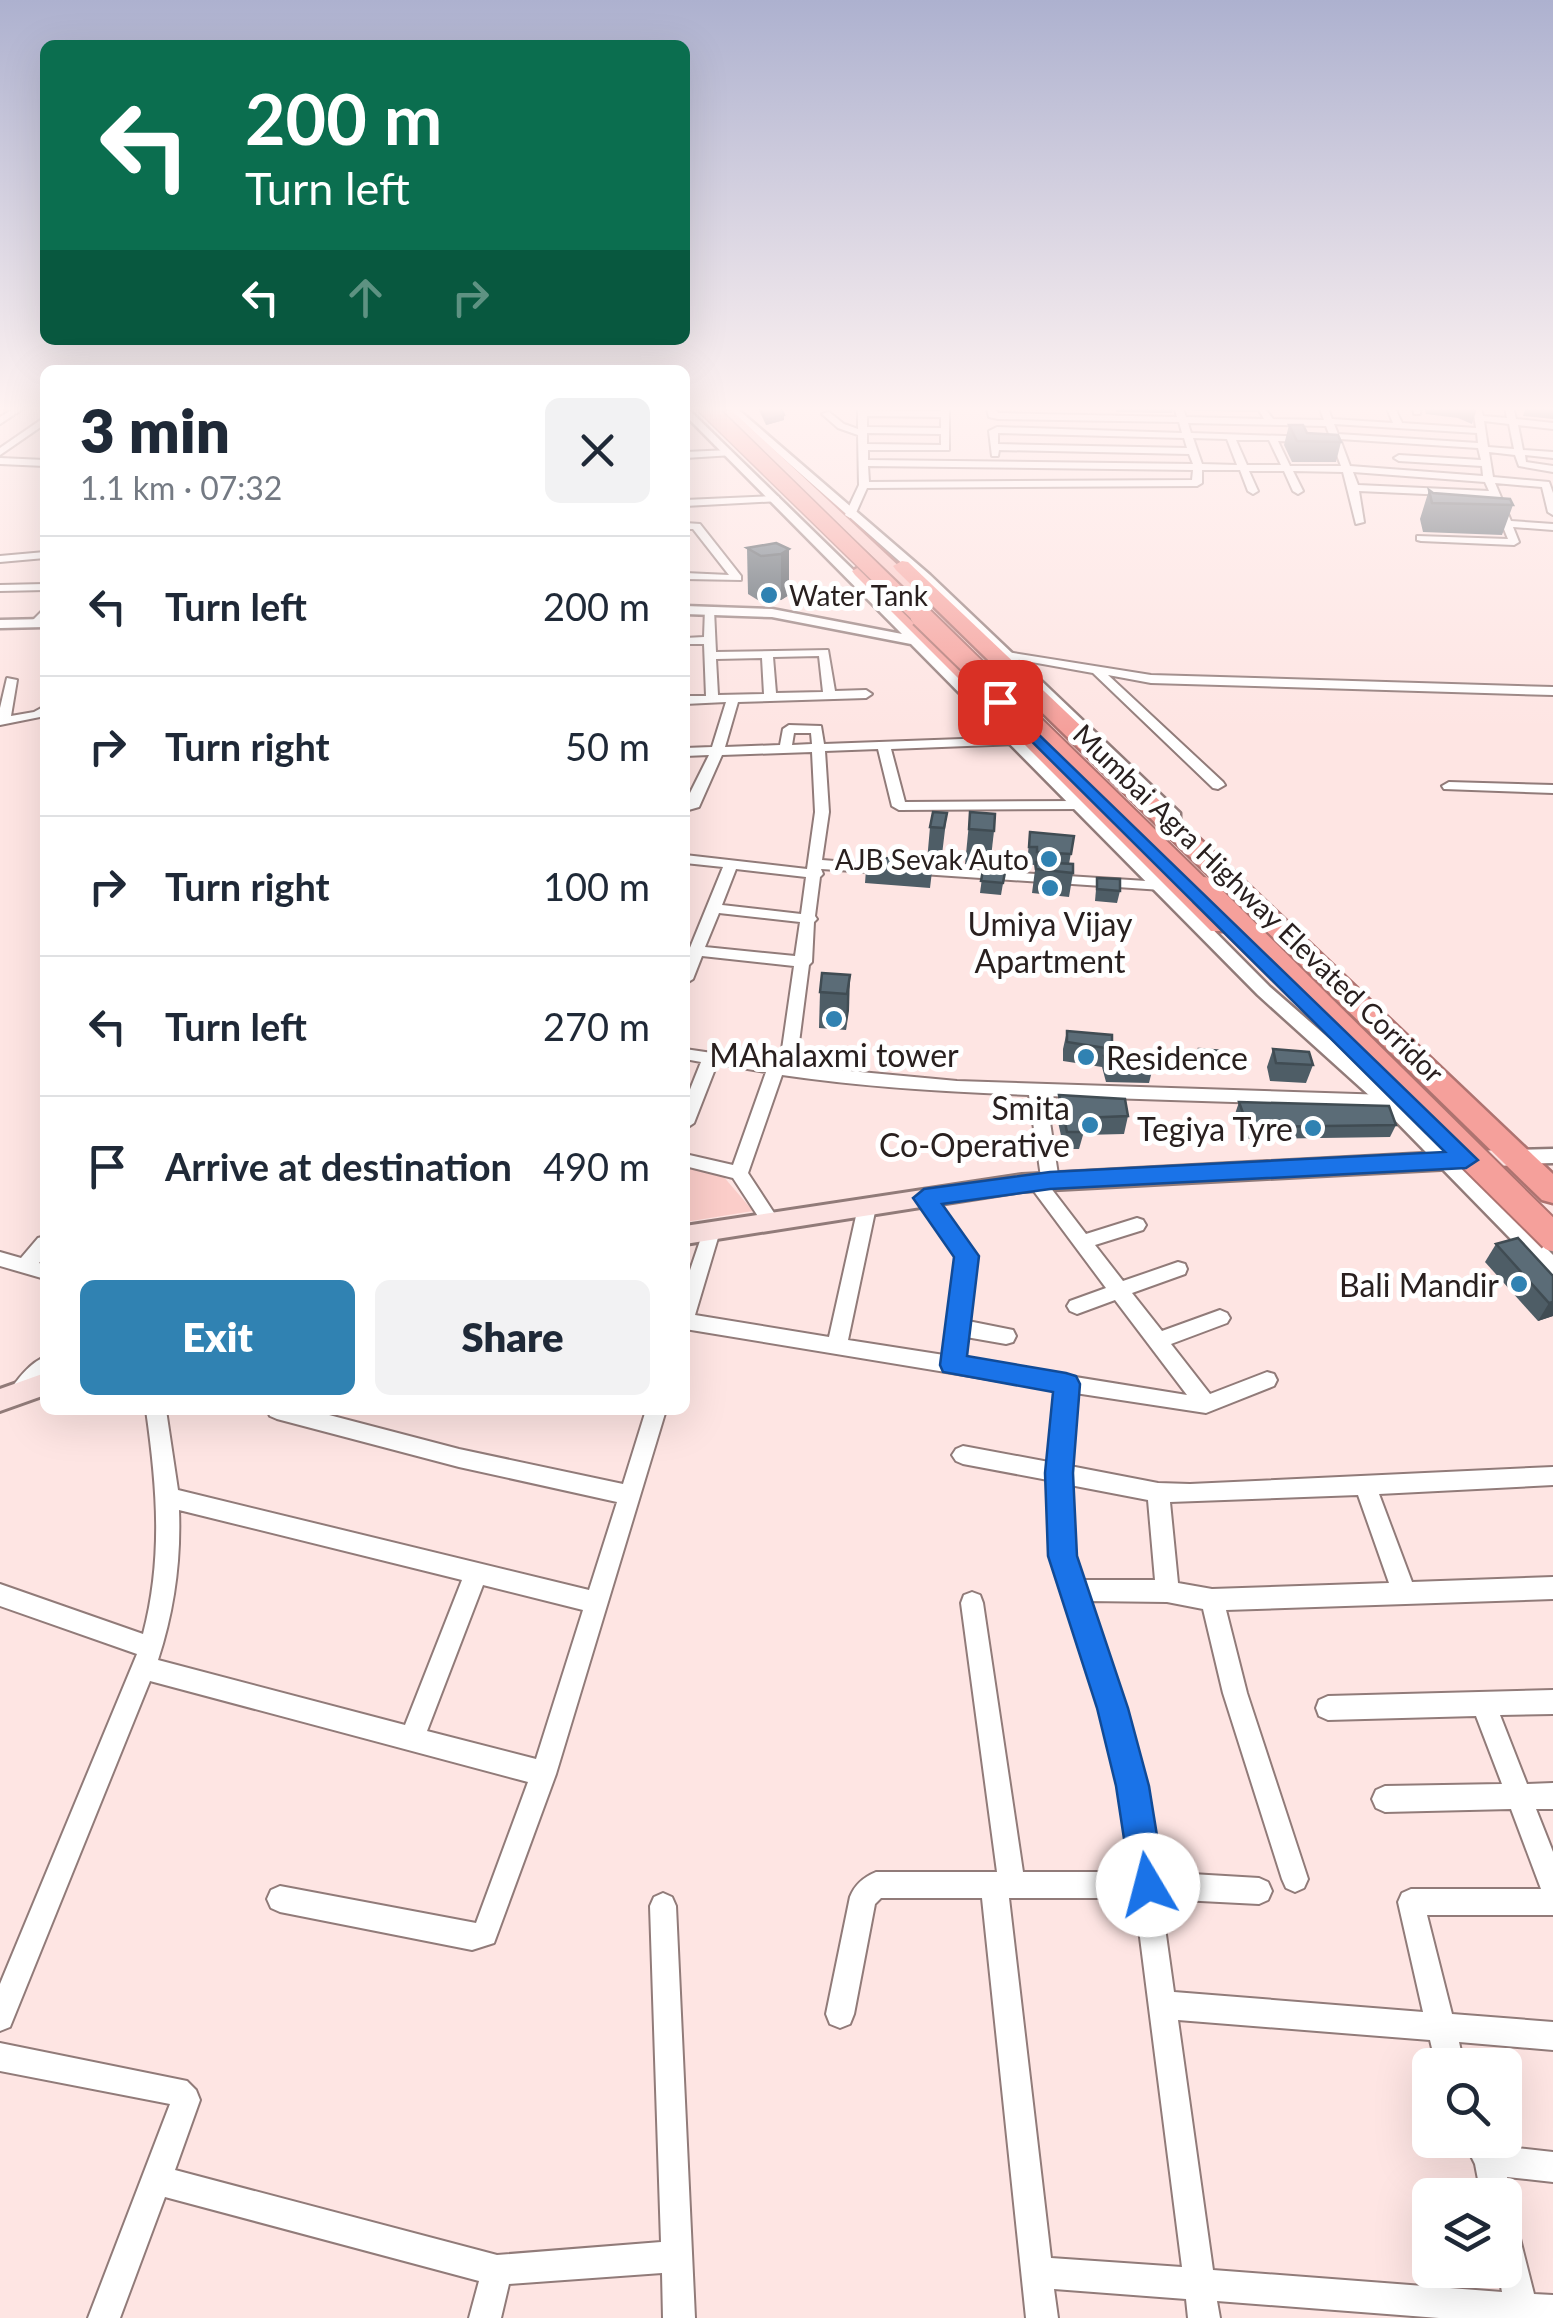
<!DOCTYPE html>
<html lang="en">
<head>
<meta charset="utf-8">
<style>
	:root { --surface:#fff; --page:#f2f2f3; --text:#1f2937; --muted:#747a83; --line:#e0e1e3; --accent:#3082b2 }
	body { margin:0; font-family:Lato,sans-serif; background:var(--page); color:var(--text); height:100vh; display:flex; flex-direction:column; font-size:38px; white-space:nowrap }
	* { box-sizing:border-box; margin:0 }
	p { font-size:32px; color:var(--muted) }
	.icon { flex:none; width:55px; height:55px; fill:none; stroke:currentColor; stroke-width:2; stroke-linecap:round; stroke-linejoin:round }
	.map { position:relative; flex:1; overflow:hidden }
	.drawer { position:absolute; left:40px; top:365px; width:650px; height:1050px; display:flex; flex-direction:column; background:var(--surface); border-radius:15px; box-shadow:0 10px 40px #0002 }
	.drawer>* { flex:none }
	.banner { position:absolute; left:40px; top:40px; width:650px; height:305px; border-radius:15px; box-shadow:0 10px 40px #0002; background:#0b6e4f; color:#fff; overflow:hidden }
	.fabs { position:absolute; left:1412px; top:2048px; display:grid; gap:20px }
	.fabs a { display:grid; place-items:center; width:110px; height:110px; border-radius:15px; background:var(--surface); box-shadow:0 10px 40px #0002; font-size:50px }
	.pin { position:absolute; display:grid; place-items:center; width:85px; height:85px; color:#fff; margin:-42px; border-radius:20px; box-shadow:0 5px 15px #0006 }
	.me { position:absolute; width:110px; margin:-55px; rotate:352deg; stroke-linejoin:round; filter:drop-shadow(0 0 8px #0008) }
	.turn { display:flex; align-items:center; gap:35px; height:210px; padding:0 40px; font-size:45px }
	.turn .icon { width:130px; height:130px; stroke-width:2.5 }
	.turn b { display:block; font-size:70px; line-height:85px }
	.lanes { display:flex; align-items:center; height:95px; padding:0 40px; background:#0003; justify-content:center; gap:50px; direction:ltr }
	.lanes .off { opacity:.35 }
	.round { display:grid; place-items:center; flex:none; width:105px; height:105px; border-radius:15px; background:var(--page) }
	.summary { display:flex; align-items:center; justify-content:space-between; height:170px; padding:0 40px }
	h1 { font-size:60px; font-weight:800; line-height:75px }
	.button { display:flex; gap:20px; margin-top:auto; padding:20px 40px }
	.button a { flex:1; height:115px; border-radius:15px; background:var(--accent); color:#fff; font-size:40px; font-weight:800; line-height:115px; text-align:center }
	.button a+a { background:var(--page); color:var(--text) }
	ul { padding:0; list-style:none }
	li { display:flex; align-items:center; gap:30px; height:140px; padding:0 40px; border-top:2px solid var(--line) }
	li div { flex:1 }
	li b { display:block; font-size:38px }
	li em { font-style:normal }
	.map>svg:first-child { display:block }
	.green { fill:#fbcdc9 }
	.lines { fill:none; stroke-linecap:round; stroke-linejoin:round }
	.minor-casing { stroke:#917b79; stroke-width:4 }
	.tertiary-casing { stroke:#917b79; stroke-width:5 }
	.secondary-casing { stroke:#917b79; stroke-width:6 }
	.primary-casing { stroke:#ae7370; stroke-width:5 }
	.motorway-casing { stroke:#ae7370; stroke-width:5 }
	.minor { fill:#fff; fill-rule:evenodd }
	.tertiary { fill:#fff; fill-rule:evenodd }
	.secondary { fill:#fce2e1; fill-rule:evenodd }
	.primary { fill:#f9c6c3; fill-rule:evenodd }
	.motorway { fill:#f5a09b; fill-rule:evenodd }
	.motorway-bridge-far2-casing { stroke:#ae7370; stroke-width:19; stroke-linecap:butt }
	.motorway-bridge-far1-casing { stroke:#ae7370; stroke-width:25; stroke-linecap:butt }
	.motorway-bridge-casing { stroke:#ae7370; stroke-width:32; stroke-linecap:butt }
	.motorway-bridge-far2 { stroke:#f5a09b; stroke-width:16 }
	.motorway-bridge-far1 { stroke:#f5a09b; stroke-width:21 }
	.motorway-bridge { stroke:#f5a09b; stroke-width:28 }
	.wall { fill:#4e5d66 }
	.shaded-wall { fill:#404c53 }
	.building { fill:#5b6c77; stroke:#404c53; stroke-width:2.5 }
	.route { fill:#1a73e8; stroke:#114b97; stroke-width:2.5 }
	.poi-dot { fill:#3082b2; stroke:#fff; stroke-width:4 }
	.labels { text-anchor:middle; dominant-baseline:central; stroke-width:10; stroke-linejoin:round; paint-order:stroke }
	.far-poi-label { font-size:28px; fill:#29201f; stroke:#fff; text-anchor:start }
	.far-street-label { font-size:28px; fill:#29201f; stroke:#fff }
	.poi-label { font-size:32px; fill:#29201f; stroke:#fff; text-anchor:end }
</style>
</head>
<body>
<div class="map">
<svg width="1553" height="2318" viewBox="0 0 1553 2318">
	<rect width="100%" height="100%" fill="#fee5e3"/>
	<polygon class="green" points="685,1166 723,1176 753,1211 685,1222"/>
	<g class="lines">
		<defs>
			<g id="minor">
				<polygon points="18,406 27,406 0,424 0,417"/>
				<path d="M858,406h8v4l75,1v-5h8v44h-81v10l325,4 -4,-10 -190,-4 -1,6h-6l-3,-25 8,-4 185,6 -3,-11 -181,-3 -9,-2 -3,-11h8l4,7 179,4 -3,-11h8l4,11 78,2 -5,-9 -65,-1 -4,-3h73l10,13 51,1 -5,-14h8l5,13 61,4 -7,-17h8l8,17 74,5 -2,-14 -25,-8 32,4 2,6 24,2 -2,-12h8l3,13 37,4v6l-35,-4 5,25 30,2v6l-28,-3 1,7 27,4v6l-34,-6 -4,-11 -26,-3 4,25 56,5 4,11v22l-5,-3 -6,-25 -47,-4 16,38 42,3v6l-40,-3 6,15 -5,3 -93,-4 -4,-1v-4l91,3 -17,-42 -132,-6 5,31 -8,2 -13,-52 -50,-1 10,20 -5,3 -5,-3 -9,-20h-35l9,20 -5,3 -5,-3 -8,-21h-38v13l-5,3 -330,2 -12,27 -5,3 -5,-3 14,-30 -1,-50 -20,-7 -16,-14 7,-2 15,12 14,5zM867,416l74,1v11l-74,-1zM1484,421l25,3 5,25 -26,-2zM1188,423l138,3 15,40h-51l-12,-25 32,1 3,-5 -122,-4zM1334,424l143,9 1,10 -140,-9zM867,433l74,1v11l-74,-1zM998,433l186,5 3,10 -189,-4zM1193,438l34,1 10,26 -35,-1zM1340,439l138,9 3,12 -82,-5 -5,3 5,3 83,5 1,10 -133,-10zM1236,440h33l12,25h-34zM868,466l325,4 -1,10 -323,2zM1353,472l132,10 4,9 -131,-6z"/>
				<polygon points="1413,406 1421,406 1420,414 1414,414"/>
				<polygon points="45,417 45,424 0,455 0,448"/>
				<polygon points="730,450 733,455 685,458 685,452"/>
				<polygon points="0,458 45,460 45,466 0,464"/>
				<polygon points="776,496 779,497 779,501 685,506 685,500"/>
				<polygon points="685,523 700,524 741,576 741,580 685,579 685,573 729,575 693,529 685,529"/>
				<polygon points="45,552 45,558 0,562 0,556"/>
				<polygon points="45,584 45,590 0,591 0,585"/>
				<polygon points="45,608 45,619 40,625 32,625 32,621"/>
				<path d="M705,608l9,2 2,42 112,-2 7,41 31,-1 6,4 -6,4 -128,4 -13,45 55,-2 3,-16 6,-4 32,1 3,18 193,-7 6,4 -2,3 -130,5 14,53 177,-1 7,4 -7,4 -183,1 -7,-4 -14,-57 -53,2 4,61 -7,48 64,5 7,4 -7,4 -65,-4 2,5 -3,3 -5,39 2,3 -3,3 -2,40 -3,3 -13,101 161,15 431,14 8,6 -8,6 -342,-11 13,85 -9,6 36,47 51,-16 6,2 3,5 -3,5 -48,15 28,36 55,-19 7,2 2,5 -2,5 -53,19 30,38 58,-21 7,3 3,5 -3,5 -56,21 39,50 57,-22 7,2 3,6 -3,6 -68,27 -131,-20 -5,73 88,17 32,1 363,-17v18l-174,9 33,88 141,-5v22l-327,11 21,83 61,186 -4,9 -9,4 -9,-4 -4,-9 -59,-186 -20,-84 -36,-7 -80,-1 37,107 22,78 12,86 101,6 9,4 4,9 -4,9 -9,4 -98,-5 13,93 249,20 -25,-110 4,-9 9,-4h130l-30,-80 -126,3 -9,-4 -4,-9 4,-9 9,-4 117,-2 -26,-68 -148,4 -9,-4 -3,-8 3,-8 9,-4 225,-6v24l-53,1 27,69 26,-1v26h-17l17,43v63h-126l25,99 101,8v28l-94,-8 5,23h-28l-6,-25 -252,-20 35,250 289,22 -4,-22h7v-51l11,4 18,71 19,1v23h-114l-222,-17 3,17h-32l-2,-19 -132,-10 4,29h-32l-44,-420h-101l-6,6 -21,110 -4,10 -10,4 -10,-4 -4,-10 24,-117c5,-13 14,-20 26,-25h121l-36,-269 3,-8 8,-3 8,3 3,8 40,269h108l-11,-86 -20,-78 -45,-135 -6,-29 -1,-64 -85,-16 -7,-3 -4,-6 4,-6 7,-3 86,16 6,-72 -370,-61v-44l20,-59h12l3,5 -25,84 134,22 29,-130 3,-5h12l3,5 -28,133 96,15 14,-98 -42,-59 3,-5h12l45,63 -8,65 45,9 3,6 -3,6 -7,2 -40,-7 -2,22 223,36 -72,-95 -38,14 -7,-3 -3,-5 3,-5 36,-13 -79,-106 3,-5h11l-12,-82c-82,-3 -165,-8 -247,-20l-34,98 32,49 -3,5h-12l-32,-49 -48,-12v-12l48,11 33,-93 -49,-8 -23,59 -9,6v-27l16,-40 -16,-3v-10l95,14 14,-97 -92,-10 -9,23 -8,5v-24l38,-93 -38,-4v-8l122,14 8,-57 -3,-60 -90,3 -23,52 -14,4v-8l24,-48 -24,1v-8l27,-1 14,-45 -41,2v-8h21l-2,-52h-19v-6l19,-1zM819,656l4,36 -47,1 -3,-36zM762,658l2,36 -46,1 -2,-36zM794,733h17l1,11 -20,1zM736,869l70,8 -5,37 -79,-9zM719,913l81,9 -5,34 -90,-9zM1070,1485l78,15 7,80h-76l-8,-36zM1358,1495l31,88 -177,6 -34,-6 -8,-81zM1009,1898h126l47,369 -131,-9z"/>
				<polygon points="1007,652 1151,675 1553,687 1553,695 1151,683 1108,675 1223,782 1225,785 1218,789 1213,788 1093,673 1003,657 1001,655"/>
				<polygon points="7,678 17,680 11,716 34,712 45,706 45,716 0,725 0,708"/>
				<polygon points="1449,782 1553,785 1553,793 1444,789 1442,786"/>
				<polygon points="912,866 1162,882 1169,886 1162,890 907,873 905,870"/>
				<polygon points="45,1236 45,1256 39,1263 45,1265 45,1279 0,1266 0,1252 21,1258 38,1238"/>
				<path d="M45,1357v21c-10,11 -18,26 -33,21l-3,-6c7,-13 22,-31 36,-36z"/>
				<path d="M146,1410h20l12,80 411,100 28,-88 -158,-35 -182,-48 -7,-3 -3,-6h43l149,39 164,35 23,-74h20l-110,364 -62,169 -22,7 -192,-38 -9,-4 -4,-9 4,-9 9,-4 196,37 52,-141 -378,-101 -140,346 -10,4v-47l137,-330 -137,-48v-22l143,50c20,-76 14,-147 3,-224zM179,1510l283,70 -57,145 -247,-65c16,-49 23,-98 21,-150zM483,1585l100,25 -47,149 -109,-28z"/>
				<polygon points="663,1893 672,1897 676,1906 695,2318 663,2318 662,2273 509,2284 501,2318 469,2318 479,2281 165,2197 120,2318 88,2318 170,2104 0,2071 0,2043 187,2081 196,2090 200,2100 175,2170 497,2255 661,2242 650,1906 654,1897"/>
				<polygon points="1463,2140 1494,2140 1498,2146 1553,2152 1553,2182 1507,2177 1511,2195 1505,2206 1505,2195 1481,2195 1475,2164"/>
			</g>
			<g id="tertiary">
				<polygon points="685,406 923,638 1270,987 1395,1096 1553,1255 1553,1276 1545,1274 1381,1106 1258,995 911,644 772,617 685,614 685,606 772,609 902,634 685,415"/>
				<polygon points="724,406 734,406 930,575 1180,813 1180,819 1170,819 922,581"/>
				<polygon points="45,619 45,627 0,628 0,620"/>
				<polygon points="1553,1149 1553,1163 1517,1164 1507,1157 1517,1150"/>
			</g>
			<g id="secondary">
				<polygon points="1517,1149 1528,1157 1517,1165 1022,1191 685,1244 685,1226 1022,1175"/>
				<polygon points="45,1373 45,1395 0,1411 0,1389"/>
			</g>
			<polygon id="primary" points="714,406 727,406 933,598 933,604 923,604"/>
			<g id="motorway">
				<polygon points="902,561 908,562 1553,1174 1553,1203 1542,1200 896,570 893,566"/>
				<polygon points="861,566 867,567 1229,921 1233,926 1229,931 1211,931 855,575 852,571"/>
			</g>
		</defs>
		<use href="#minor" class="minor-casing"/>
		<use href="#tertiary" class="tertiary-casing"/>
		<use href="#secondary" class="secondary-casing"/>
		<use href="#primary" class="primary-casing"/>
		<use href="#motorway" class="motorway-casing"/>
		<use href="#minor" class="minor"/>
		<use href="#tertiary" class="tertiary"/>
		<use href="#secondary" class="secondary"/>
		<use href="#primary" class="primary"/>
		<use href="#motorway" class="motorway"/>
		<defs>
			<polyline id="motorway-bridge-far2" points="705,406 923,619"/>
			<polyline id="motorway-bridge-far1" points="921,616 1206,894"/>
			<polyline id="motorway-bridge" points="1203,891 1553,1237"/>
		</defs>
		<use href="#motorway-bridge-far2" class="motorway-bridge-far2-casing"/>
		<use href="#motorway-bridge-far1" class="motorway-bridge-far1-casing"/>
		<use href="#motorway-bridge" class="motorway-bridge-casing"/>
		<use href="#motorway-bridge-far2" class="motorway-bridge-far2"/>
		<use href="#motorway-bridge-far1" class="motorway-bridge-far1"/>
		<use href="#motorway-bridge" class="motorway-bridge"/>
	</g>
	<g class="wall">
		<polygon points="757,406 780,406 784,420 766,425"/>
		<polygon points="1115,406 1173,406 1172,413 1116,412"/>
		<polygon points="1424,406 1477,406 1477,408 1472,424 1458,418 1426,414"/>
		<polygon points="1522,406 1553,406 1553,419 1523,416 1525,410"/>
		<polygon points="1289,425 1307,433 1341,442 1336,462 1292,462 1284,445"/>
		<polygon points="1429,490 1433,493 1513,505 1502,535 1423,532 1420,519"/>
		<polygon points="747,548 789,549 789,595 781,600 761,602 748,594"/>
		<polygon points="947,813 941,863 933,863 930,888 865,883 867,857 927,861 930,827"/>
		<polygon points="970,813 994,831 990,866 965,864"/>
		<polygon points="1030,832 1074,836 1069,864 1073,873 1069,897 1032,893 1035,870 1034,865 1027,864"/>
		<polygon points="983,870 1005,872 1001,895 980,893"/>
		<polygon points="1097,878 1120,891 1117,903 1095,901"/>
		<polygon points="850,975 846,1030 819,1028 820,992"/>
		<polygon points="1067,1031 1112,1049 1111,1056 1152,1071 1149,1083 1106,1082 1102,1067 1063,1061 1063,1049"/>
		<polygon points="1199,1049 1224,1064 1222,1070 1198,1068 1197,1055"/>
		<polygon points="1273,1049 1313,1065 1306,1083 1270,1081 1267,1067"/>
		<polygon points="1059,1095 1128,1116 1124,1134 1083,1135 1079,1149 1064,1149 1056,1113"/>
		<polygon points="1239,1102 1396,1125 1390,1137 1244,1139 1235,1114"/>
		<polygon points="1496,1244 1553,1276 1553,1316 1538,1321 1485,1262"/>
	</g>
	<g class="shaded-wall">
		<polygon points="784,415 784,420 766,425 766,420"/>
		<polygon points="789,549 789,595 781,600 781,554"/>
		<polygon points="850,975 849,1011 846,1030 847,994"/>
		<polygon points="1553,1302 1553,1316 1538,1321 1549,1303"/>
	</g>
	<g class="building">
		<polygon points="759,406 780,406 784,415 766,420"/>
		<polygon points="1289,425 1303,425 1307,433 1338,435 1341,442 1297,441"/>
		<polygon points="1429,490 1433,493 1510,499 1513,505 1432,503"/>
		<polygon points="776,543 789,549 781,554 761,556 747,548"/>
		<polygon points="933,812 947,813 944,828 930,827"/>
		<polygon points="970,812 995,814 994,831 969,829"/>
		<polygon points="1030,832 1074,836 1071,854 1037,852 1037,847 1029,847"/>
		<polygon points="867,857 933,861 932,870 866,865"/>
		<polygon points="1036,862 1073,864 1073,873 1036,869"/>
		<polygon points="983,870 1005,872 1003,883 981,881"/>
		<polygon points="1097,878 1120,879 1120,891 1097,889"/>
		<polygon points="822,973 850,975 847,994 820,992"/>
		<polygon points="1067,1031 1112,1035 1112,1049 1067,1042"/>
		<polygon points="1199,1049 1222,1051 1224,1064 1200,1061"/>
		<polygon points="1273,1049 1309,1052 1313,1065 1276,1063"/>
		<polygon points="1104,1056 1151,1059 1152,1071 1108,1070"/>
		<polygon points="1059,1095 1125,1099 1128,1116 1081,1118 1083,1132 1067,1132"/>
		<polygon points="1239,1102 1389,1106 1396,1125 1248,1127"/>
		<polygon points="1518,1238 1553,1276 1553,1302 1549,1303 1496,1244"/>
	</g>
	<linearGradient id="sky" x2="0" y2="1"><stop stop-color="#adb1cf"/><stop offset="0.56" stop-color="#fff3f2"/><stop offset="1" stop-color="#fff3f2" stop-opacity="0"/></linearGradient>
	<rect width="1553" height="730" fill="url(#sky)"/>
	<polygon class="route" points="1000,697 1478,1160 1466,1168 1050,1189 942,1204 979,1256 967,1356 1066,1373 1076,1376 1080,1384 1073,1473 1077,1556 1128,1708 1149,1786 1165,1885 1160,1897 1148,1902 1136,1897 1131,1885 1116,1786 1097,1708 1048,1556 1045,1473 1053,1392 943,1372 940,1365 954,1257 913,1198 924,1189 1050,1172 1445,1152 995,705 995,699"/>
	<g class="poi-dot">
		<circle cx="769" cy="595" r="10"/>
		<circle cx="1049" cy="859" r="10"/>
		<circle cx="1050" cy="888" r="10"/>
		<circle cx="834" cy="1019" r="10"/>
		<circle cx="1086" cy="1057" r="10"/>
		<circle cx="1090" cy="1125" r="10"/>
		<circle cx="1313" cy="1128" r="10"/>
		<circle cx="1519" cy="1284" r="10"/>
	</g>
	<g class="labels">
		<g class="far-poi-label">
			<text x="789" y="595">Water Tank</text>
			<text x="1029" y="859" text-anchor="end">AJB Sevak Auto</text>
		</g>
		<g class="far-street-label">
			<text transform="translate(1259 903) rotate(44)">Mumbai Agra Highway Elevated Corridor</text>
		</g>
		<g class="poi-label">
			<text x="1050" y="923" text-anchor="middle">Umiya Vijay<tspan x="1050" dy="37">Apartment</tspan></text>
			<text x="834" y="1054" text-anchor="middle">MAhalaxmi tower</text>
			<text x="1106" y="1057" text-anchor="start">Residence</text>
			<text x="1070" y="1107">Smita<tspan x="1070" dy="37">Co-Operative</tspan></text>
			<text x="1293" y="1128">Tegiya Tyre</text>
			<text x="1499" y="1284">Bali Mandir</text>
		</g>
	</g>
</svg>
<div class="fabs">
<a><svg class="icon" aria-label="search" viewBox="0 0 24 24"><circle cx="10" cy="10" r="6"/><path d="M15 15l6 6"/></svg></a>
<a><svg class="icon" aria-label="layers" viewBox="0 0 24 24"><path d="M12 4l9 5-9 5-9-5zM3 14l9 5 9-5"/></svg></a>
</div>
<div class="pin" style="left:1000px;top:702px;background:#d93025"><svg class="icon" aria-label="arrive" viewBox="0 0 24 24"><path d="M6 21V4h12l-3 4 3 4H6"/></svg></div>
<svg class="me" style="left:1148px;top:1885px" viewBox="-20 -20 40 40"><circle r="19" fill="#fff"/><path d="M0-13L10 11 0 6-10 11z" fill="#1a73e8"/></svg>
<div class="banner">
<div class="turn"><svg class="icon" aria-label="left" viewBox="0 0 24 24"><path d="M17 20v-9H6M10 6l-5 5 5 5"/></svg><div><b>200 m</b>Turn left</div></div>
<div class="lanes"><svg class="icon" aria-label="left" viewBox="0 0 24 24"><path d="M17 20v-9H6M10 6l-5 5 5 5"/></svg><svg class="icon off" aria-label="ahead" viewBox="0 0 24 24"><path d="M12 20V5M6 11l6-6 6 6"/></svg><svg class="icon off" aria-label="right" viewBox="0 0 24 24"><path d="M7 20v-9h11M14 6l5 5-5 5"/></svg></div>
</div>
<section class="drawer">
<div class="summary"><div><h1>3 min</h1><p>1.1 km · 07:32</p></div><a class="round"><svg class="icon" aria-label="close" viewBox="0 0 24 24"><path d="M6 6l12 12M18 6L6 18"/></svg></a></div>
<ul>
<li><svg class="icon" aria-label="left" viewBox="0 0 24 24"><path d="M17 20v-9H6M10 6l-5 5 5 5"/></svg><div><b>Turn left</b></div><em>200 m</em></li>
<li><svg class="icon" aria-label="right" viewBox="0 0 24 24"><path d="M7 20v-9h11M14 6l5 5-5 5"/></svg><div><b>Turn right</b></div><em>50 m</em></li>
<li><svg class="icon" aria-label="right" viewBox="0 0 24 24"><path d="M7 20v-9h11M14 6l5 5-5 5"/></svg><div><b>Turn right</b></div><em>100 m</em></li>
<li><svg class="icon" aria-label="left" viewBox="0 0 24 24"><path d="M17 20v-9H6M10 6l-5 5 5 5"/></svg><div><b>Turn left</b></div><em>270 m</em></li>
<li><svg class="icon" aria-label="arrive" viewBox="0 0 24 24"><path d="M6 21V4h12l-3 4 3 4H6"/></svg><div><b>Arrive at destination</b></div><em>490 m</em></li>
</ul>
<div class="button"><a>Exit</a><a>Share</a></div>
</section>
</div>
</body>
</html>
